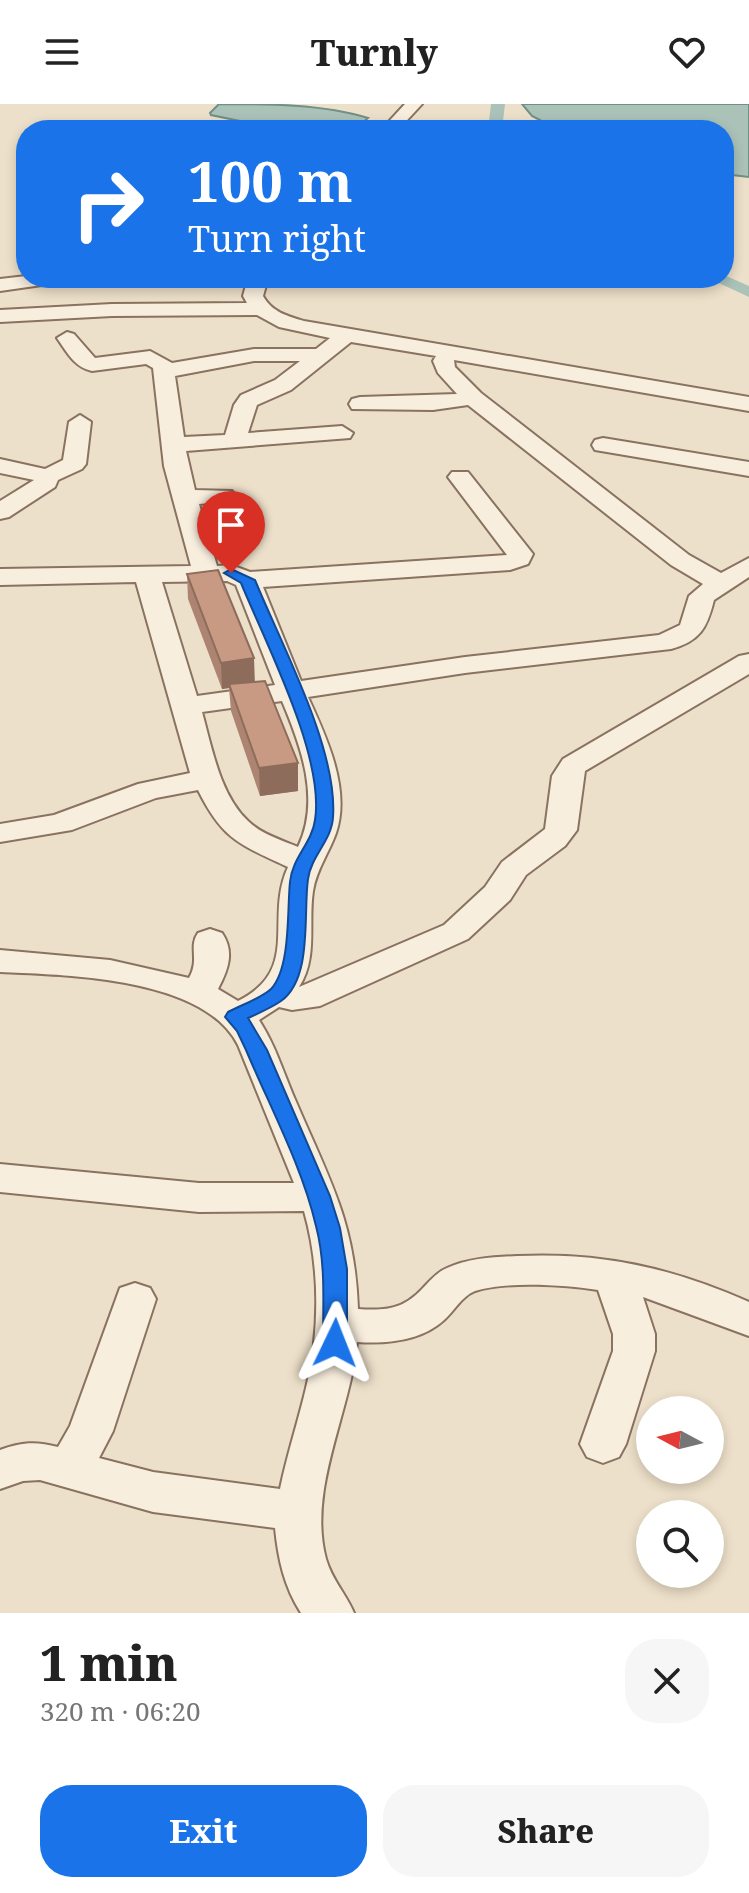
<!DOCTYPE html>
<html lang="en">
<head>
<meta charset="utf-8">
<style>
	:root { --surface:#fff; --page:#f6f6f6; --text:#222; --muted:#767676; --accent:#1a73e8 }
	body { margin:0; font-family:"Noto Serif",serif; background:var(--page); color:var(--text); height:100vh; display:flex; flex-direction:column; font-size:30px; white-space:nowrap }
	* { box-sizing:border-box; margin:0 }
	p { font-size:26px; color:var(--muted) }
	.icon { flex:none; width:44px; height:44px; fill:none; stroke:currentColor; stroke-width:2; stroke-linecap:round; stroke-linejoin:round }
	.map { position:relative; height:1509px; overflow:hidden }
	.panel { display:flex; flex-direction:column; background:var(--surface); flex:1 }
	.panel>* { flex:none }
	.hud { position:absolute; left:16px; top:16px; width:718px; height:168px; border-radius:32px; box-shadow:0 4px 12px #0003; background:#1a73e8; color:#fff; overflow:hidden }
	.needle { width:52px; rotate:277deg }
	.controls { position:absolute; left:636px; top:1292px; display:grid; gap:16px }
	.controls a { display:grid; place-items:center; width:88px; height:88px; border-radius:50%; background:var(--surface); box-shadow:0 4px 12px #0003; font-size:40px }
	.pin { position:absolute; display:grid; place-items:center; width:68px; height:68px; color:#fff; margin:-82px -34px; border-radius:50% 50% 50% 0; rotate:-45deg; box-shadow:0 0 8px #0007 }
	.pin .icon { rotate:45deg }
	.me { position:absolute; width:88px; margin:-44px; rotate:2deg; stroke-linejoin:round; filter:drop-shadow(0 0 6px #0008) }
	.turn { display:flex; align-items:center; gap:28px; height:168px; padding:0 40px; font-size:36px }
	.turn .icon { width:104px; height:104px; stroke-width:2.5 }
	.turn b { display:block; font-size:56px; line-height:68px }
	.round { display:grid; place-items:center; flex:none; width:84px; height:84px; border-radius:32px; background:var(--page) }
	.overview { display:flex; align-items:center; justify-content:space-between; height:136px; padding:0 40px }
	h1 { font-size:48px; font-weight:800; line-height:60px }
	.button { display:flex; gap:16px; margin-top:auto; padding:16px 40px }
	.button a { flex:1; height:92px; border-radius:32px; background:var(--accent); color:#fff; font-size:32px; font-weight:800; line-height:92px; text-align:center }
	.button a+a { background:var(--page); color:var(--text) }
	header { display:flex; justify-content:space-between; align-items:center; height:104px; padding:0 40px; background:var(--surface); font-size:36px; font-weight:800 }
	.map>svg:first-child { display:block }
	.water { fill:#abc2b9; stroke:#719086; stroke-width:2 }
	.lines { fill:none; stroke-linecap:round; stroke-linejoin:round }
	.canal { fill:#abc2b9; fill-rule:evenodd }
	.minor-casing { stroke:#89725f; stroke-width:4 }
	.minor { fill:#f8eede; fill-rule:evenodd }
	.wall { fill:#ad8471 }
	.shaded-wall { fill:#8d6c5c }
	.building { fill:#c99a83; stroke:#8d6c5c; stroke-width:2 }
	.route { fill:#1a73e8; stroke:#114b97; stroke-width:2 }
</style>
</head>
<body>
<header><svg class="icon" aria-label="menu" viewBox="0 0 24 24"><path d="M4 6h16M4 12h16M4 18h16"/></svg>Turnly<svg class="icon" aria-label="heart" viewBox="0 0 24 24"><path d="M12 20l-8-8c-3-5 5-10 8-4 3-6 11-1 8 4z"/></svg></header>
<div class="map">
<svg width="749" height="1509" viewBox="0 0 749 1509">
	<rect width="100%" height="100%" fill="#ede0ca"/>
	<g class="water">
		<path d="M219,0c48,0 104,0 149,14l-14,12h-71l-72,-15 -1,-2z"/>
		<polygon points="522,0 749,0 749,73 724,70 724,26 559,26 532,12"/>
	</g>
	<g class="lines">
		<g class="canal">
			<polygon points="491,0 505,0 502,26 488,26"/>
			<polygon points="724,171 749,182 749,193 708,174 724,174"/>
		</g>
		<defs>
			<g id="minor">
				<polygon points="405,0 422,0 398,26 381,26"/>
				<polygon points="26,172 26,174 59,174 49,180 0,187 0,175"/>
				<path d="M248,174h20l-5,18c9,16 24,20 41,25l445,76v14l-295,-51 1,7 26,26 208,162 32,18 28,-15v19l-35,23c-7,28 -14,41 -43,49l-206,24 -157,24c18,39 43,92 28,136 -7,20 -20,37 -23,58 -5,32 5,67 -14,96l145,-62 41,-38 17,-25 43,-33 7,-53 11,-17 176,-103 10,-2v20l-164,97 -8,59 -12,16 -39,29 -16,25 -42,39 -148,67 -28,4 -13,-3 -20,13c17,26 25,55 38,84 33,77 58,118 61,205 28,2 46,0 65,-21 7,-7 14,-16 24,-20 22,-10 48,-11 71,-12 84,-4 154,12 231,46v34l-106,-39 12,37v17l-29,93 -7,13 -16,6 -16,-6 -7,-13 33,-93v-17l-15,-44c-33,-5 -91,-9 -123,1 -13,5 -21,20 -31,29 -23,21 -57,24 -87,22 -6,70 -50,147 -31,217 6,21 20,35 28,54h-53c-17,-26 -23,-55 -26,-85l-122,-16 -113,-32 -17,1 -23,8v-39c21,-8 36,-9 58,-3l12,-21 50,-138 15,-5 15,5 6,11 -43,132 -14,27 54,14 127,17c7,-34 18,-67 26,-101 14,-56 14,-121 -2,-177l-105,1 -199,-20v-28l199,19h95l-56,-138c-34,-68 -172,-70 -238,-73v-22l110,10 79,18c11,-19 -1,-31 9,-45l12,-4 12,4c13,19 6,37 -4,56l20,12c64,-32 26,-82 50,-134 -49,-23 -65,-27 -90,-77l-42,8 -84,32 -72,12v-18l54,-9 84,-31 52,-11 -54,-191 -136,3v-16l191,-3 -27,-100 -11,-98 -7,-4 -54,7c-18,-4 -25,-19 -35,-33l10,-6 7,2 21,24 55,-7 22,12 82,-14h62l14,-11 -51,-11 -22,-12 -145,1 -112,6v-12l112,-6 135,-1 -4,-7zM351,238l85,14 -3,5 5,12 19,21 -97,3 -8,2 -3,5 3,5 81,1 35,-5 203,160 32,19 -14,12 -9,29 -21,10 -194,22 -164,24 -38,-94 247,-17 18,-6 5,-10 -65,-82h-16l-4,5 59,78 -257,17 -19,-7 -14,1 -18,-62 33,-3 4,-5 -4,-5 -37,-1 -9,-39 164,-13 3,-5 -11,-7 -94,7 9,-28 34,-15zM254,257h46l-25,19 -34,15 -7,10 -9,30 -41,2 -9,-61zM227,477l9,4 39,100 -78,11 -35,-114zM282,597c19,45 39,99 16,146 -16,-7 -37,-13 -50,-26 -28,-26 -36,-73 -46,-109z"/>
				<polygon points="80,311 91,318 86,360 82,365 58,376 55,383 9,413 0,415 0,397 34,376 0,369 0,355 45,365 63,356 69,318"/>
				<polygon points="603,334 749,358 749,372 595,346 592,341 595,336"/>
			</g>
		</defs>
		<use href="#minor" class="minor-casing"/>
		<use href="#minor" class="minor"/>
	</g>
	<polygon class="wall" points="187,470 255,578 298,687 260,692 231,607 229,584 222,585 188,495"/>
	<g class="shaded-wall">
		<polygon points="254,554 255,581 229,580 229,584 222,585 221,559"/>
		<polygon points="298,659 298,687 260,692 259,664"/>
	</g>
	<g class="building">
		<polygon points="218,466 254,554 221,559 187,470"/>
		<polygon points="265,577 298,659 259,664 229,580"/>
	</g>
	<path class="route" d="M231,465l24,11c26,64 83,169 78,237 -1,23 -22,39 -25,62 -5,34 5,99 -27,122 -10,7 -22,12 -33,17l19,32 63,146 10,32 7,41v74l-3,6 -9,3 -8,-3 -4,-6c0,-39 3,-79 -7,-117 -14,-60 -46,-119 -70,-176l-9,-19 -12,-14 3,-5c13,-7 32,-13 43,-23 20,-21 16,-80 19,-107 2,-24 22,-39 25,-62 10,-63 -49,-176 -74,-237l-17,-10z"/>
</svg>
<div class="controls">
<a><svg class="needle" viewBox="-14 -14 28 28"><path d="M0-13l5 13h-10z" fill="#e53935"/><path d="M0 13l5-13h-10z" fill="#767676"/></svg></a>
<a><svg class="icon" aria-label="search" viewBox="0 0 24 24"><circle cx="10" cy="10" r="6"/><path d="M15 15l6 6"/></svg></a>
</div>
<div class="pin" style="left:231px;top:469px;background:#d93025"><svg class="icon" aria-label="arrive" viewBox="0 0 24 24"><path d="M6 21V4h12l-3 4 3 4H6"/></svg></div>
<svg class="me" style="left:335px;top:1239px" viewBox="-20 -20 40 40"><path d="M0-17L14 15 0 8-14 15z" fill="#1a73e8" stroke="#fff" stroke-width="4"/></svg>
<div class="hud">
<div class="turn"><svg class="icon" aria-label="right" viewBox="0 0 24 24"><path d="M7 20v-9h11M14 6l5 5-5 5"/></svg><div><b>100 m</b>Turn right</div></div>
</div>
</div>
<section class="panel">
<div class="overview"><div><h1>1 min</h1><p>320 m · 06:20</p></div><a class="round"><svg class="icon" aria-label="close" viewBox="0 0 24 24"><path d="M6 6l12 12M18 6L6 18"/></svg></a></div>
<div class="button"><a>Exit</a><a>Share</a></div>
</section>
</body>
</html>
